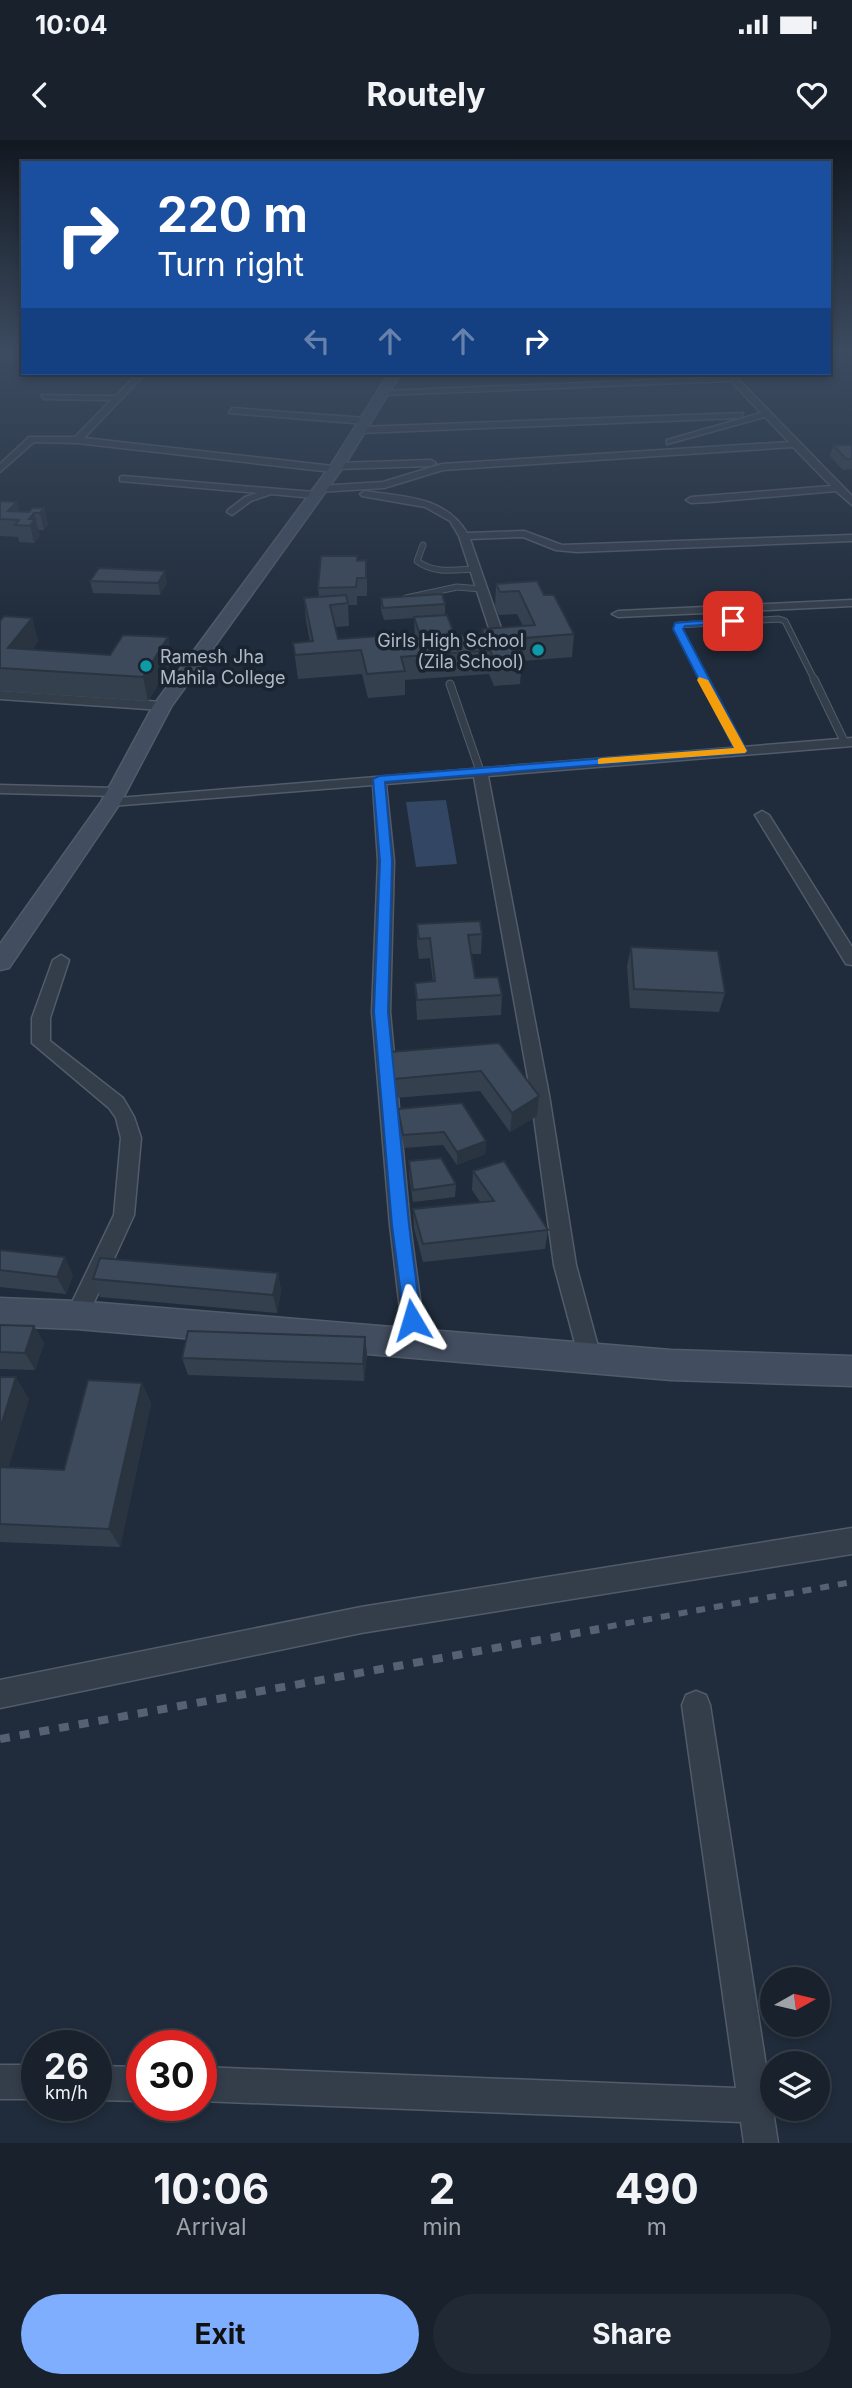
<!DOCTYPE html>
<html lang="en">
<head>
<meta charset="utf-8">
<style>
	:root { --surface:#18212c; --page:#212934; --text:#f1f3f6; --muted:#9fa3a9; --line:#363e48; --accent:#7eaefd }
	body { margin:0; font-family:Inter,sans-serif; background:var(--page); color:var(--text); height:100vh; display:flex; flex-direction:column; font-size:26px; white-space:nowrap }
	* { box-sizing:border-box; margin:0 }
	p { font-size:23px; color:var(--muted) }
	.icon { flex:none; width:38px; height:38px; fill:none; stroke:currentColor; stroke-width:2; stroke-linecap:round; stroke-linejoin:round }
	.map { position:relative; height:2003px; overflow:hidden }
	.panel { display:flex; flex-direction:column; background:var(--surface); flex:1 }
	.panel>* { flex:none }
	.guide { position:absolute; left:21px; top:21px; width:810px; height:214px; border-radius:0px; box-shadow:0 4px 10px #0003,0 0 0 2px var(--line); background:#1a4fa0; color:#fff; overflow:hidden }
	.needle { width:46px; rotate:82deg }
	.tools { position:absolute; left:760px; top:1827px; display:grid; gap:14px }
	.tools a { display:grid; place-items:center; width:70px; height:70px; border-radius:50%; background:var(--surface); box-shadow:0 4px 10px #0003,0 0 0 2px var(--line); font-size:35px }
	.speed { position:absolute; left:21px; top:1890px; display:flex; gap:14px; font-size:35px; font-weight:700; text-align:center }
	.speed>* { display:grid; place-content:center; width:91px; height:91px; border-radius:50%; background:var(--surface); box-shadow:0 4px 10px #0003,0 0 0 2px var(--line); line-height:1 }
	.speed small { font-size:18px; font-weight:400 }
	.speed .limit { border:10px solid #d22; background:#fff; color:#111 }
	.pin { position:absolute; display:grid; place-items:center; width:60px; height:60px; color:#fff; margin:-30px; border-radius:14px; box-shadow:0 4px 10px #0006 }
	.me { position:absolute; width:77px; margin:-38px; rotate:353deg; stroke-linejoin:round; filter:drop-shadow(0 0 5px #0008) }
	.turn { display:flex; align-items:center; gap:24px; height:147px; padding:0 21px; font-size:32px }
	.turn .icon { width:91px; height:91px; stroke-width:2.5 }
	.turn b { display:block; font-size:49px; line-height:60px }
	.lanes { display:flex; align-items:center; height:66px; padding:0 21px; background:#0003; justify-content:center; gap:35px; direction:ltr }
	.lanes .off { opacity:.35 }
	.eta { display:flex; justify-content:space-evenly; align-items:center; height:119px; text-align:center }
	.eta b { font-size:42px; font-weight:700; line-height:49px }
	.cta { display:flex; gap:14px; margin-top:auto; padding:14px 21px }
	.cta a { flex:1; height:80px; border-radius:42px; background:var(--accent); color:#111; font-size:28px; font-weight:700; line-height:80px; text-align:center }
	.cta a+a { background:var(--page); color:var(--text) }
	.status { display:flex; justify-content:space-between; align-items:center; height:49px; padding:0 35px; background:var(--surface); direction:ltr }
	.status svg { height:19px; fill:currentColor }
	header { display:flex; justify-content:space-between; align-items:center; height:91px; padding:0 21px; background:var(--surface); font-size:32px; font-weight:700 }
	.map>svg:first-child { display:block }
	.water { fill:#334764 }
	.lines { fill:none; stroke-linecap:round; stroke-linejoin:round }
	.lane-far1-casing { stroke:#525b69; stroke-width:7 }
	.lane-casing { stroke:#525b69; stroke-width:9 }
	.street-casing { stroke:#525b69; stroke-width:3 }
	.secondary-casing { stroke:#525b69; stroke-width:3 }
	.lane-far1 { stroke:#343e4b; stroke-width:5 }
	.lane { stroke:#343e4b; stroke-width:7 }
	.street { fill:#343e4b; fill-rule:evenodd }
	.secondary { fill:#424d5f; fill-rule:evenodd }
	.rail-far1 { stroke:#566273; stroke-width:6; stroke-dasharray:9 9; stroke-linecap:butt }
	.rail { stroke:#566273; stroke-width:8; stroke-dasharray:10 10; stroke-linecap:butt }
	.wall { fill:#34404e }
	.shaded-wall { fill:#2a3440 }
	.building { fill:#3c4a5b; stroke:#2a3440; stroke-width:2 }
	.route { fill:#1a73e8; stroke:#114b97; stroke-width:2 }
	.slow { fill:#f59e0b }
	.culture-dot { fill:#0f9aa8; stroke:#1a2330; stroke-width:2.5 }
	.labels { text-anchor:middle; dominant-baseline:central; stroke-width:7; stroke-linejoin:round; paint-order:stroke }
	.far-poi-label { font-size:18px; fill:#afb8c7; stroke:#1a2330; text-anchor:end }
</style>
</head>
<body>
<div class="status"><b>10:04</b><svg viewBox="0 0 49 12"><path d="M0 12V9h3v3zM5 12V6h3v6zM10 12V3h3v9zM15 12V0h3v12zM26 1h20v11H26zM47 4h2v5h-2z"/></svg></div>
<header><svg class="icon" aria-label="back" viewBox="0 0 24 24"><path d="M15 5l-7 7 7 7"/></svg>Routely<svg class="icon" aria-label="heart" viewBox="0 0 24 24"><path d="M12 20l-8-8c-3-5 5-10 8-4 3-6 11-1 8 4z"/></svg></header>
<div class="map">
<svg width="852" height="2003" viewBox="0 0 852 2003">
	<rect width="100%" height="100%" fill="#202c3b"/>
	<polygon class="water" points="446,660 457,724 416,727 406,662"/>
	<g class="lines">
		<defs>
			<g id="lane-far1">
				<path d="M423,405l-6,16c17,13 38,9 58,8"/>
				<polyline points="406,458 457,447 481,449"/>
				<polyline points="704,541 678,485 779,479 785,481 815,541"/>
			</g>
			<g id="lane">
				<polyline points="703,539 741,611"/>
				<polyline points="814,539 845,603"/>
				<polyline points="450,544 480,631"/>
			</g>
			<g id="street">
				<rect x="0" y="213" width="23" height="4"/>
				<polygon points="138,233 146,233 84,298 333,326 337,323 431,320 436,323 431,326 336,329 332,332 77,303 34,302 0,332 0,324 29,297 75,297 111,260 44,259 41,255 116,256"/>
				<polygon points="366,233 394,233 398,235 394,237"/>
				<polygon points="723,233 731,233 736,237 852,356 852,365 836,351 710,362 691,363 686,360 691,357 831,346 793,307 443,330 384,348 318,352 313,349 318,346 383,342 442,324 789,302 765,277 667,304 667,300 761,273 731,241 383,255 379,253 383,251 726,237"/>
				<polygon points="232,268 366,278 370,281 366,284 229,273"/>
				<polygon points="743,273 740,278 360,293 356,290 360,287"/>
				<polygon points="123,336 314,352 319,355 314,358 271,354 251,361 232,375 227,372 228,370 245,357 258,353 120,341 120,337"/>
				<path d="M365,351c39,6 80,5 102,42l57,-2 38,14 290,-10v6l-275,11 -21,-2 -33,-13 -53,2 32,92 -6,4 -6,-4 -31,-95 -9,-15 -25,-14 -63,-11 -2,-2z"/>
				<polygon points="852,460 852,466 618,477 612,474 618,471"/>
				<polygon points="0,551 162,562 168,566 162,570 0,559"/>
				<polygon points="852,598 852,606 488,636 549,955 576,1125 601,1218 598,1225 590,1228 582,1225 579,1218 554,1125 531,955 474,637 386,644 394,721 390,872 410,1085 426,1203 423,1210 415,1213 407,1210 404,1203 390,1085 372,872 378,721 373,645 111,666 106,665 106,659"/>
				<polygon points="0,645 116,648 123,652 116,656 0,653"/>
				<polygon points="762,671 769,675 852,807 852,825 846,824 755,675"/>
				<polygon points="61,815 69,820 50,878 50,901 123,958 134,977 141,998 134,1075 85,1182 77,1184 69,1182 66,1175 114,1075 121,998 116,978 109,968 32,903 32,878 53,820"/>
				<polygon points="852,1388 852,1414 361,1493 0,1568 0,1540 361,1467"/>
				<polygon points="696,1551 706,1555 710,1565 778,2003 744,2003 741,1982 201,1961 201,1927 736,1948 682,1565 686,1555"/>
				<rect x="0" y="1925" width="37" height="34"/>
				<polygon points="96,1926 142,1927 142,1961 96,1960"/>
			</g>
			<g id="secondary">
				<polygon points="389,233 401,233 344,326 171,567 121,662 9,828 0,830 0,804 101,662 153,566 331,325"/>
				<polygon points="0,1158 77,1161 671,1210 852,1216 852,1246 671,1240 77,1189 0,1186"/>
			</g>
		</defs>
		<use href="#lane-far1" class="lane-far1-casing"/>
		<use href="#lane" class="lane-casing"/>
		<use href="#street" class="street-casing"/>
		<use href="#secondary" class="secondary-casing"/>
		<use href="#lane-far1" class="lane-far1"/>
		<use href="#lane" class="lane"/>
		<use href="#street" class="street"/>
		<use href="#secondary" class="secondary"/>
		<polyline class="rail-far1" points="590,1490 852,1442"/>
		<polyline class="rail" points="0,1599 599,1489"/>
	</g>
	<g class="wall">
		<polygon points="833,305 852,305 852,329 843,330 830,316"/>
		<polygon points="0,361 17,362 19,372 29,372 44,368 48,385 44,390 38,390 40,396 34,403 19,402 18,397 0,396"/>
		<polygon points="357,421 367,438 367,456 357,456 357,465 348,465 349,486 335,487 338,499 397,500 415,499 414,478 384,480 381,470 381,458 445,464 445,475 455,496 482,494 482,489 523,486 517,474 499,475 495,467 496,444 544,455 574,494 572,517 522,521 520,544 494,546 489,534 405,540 405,555 368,558 362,534 298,539 293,503 310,502 306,481 304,458 319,457 318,448"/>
		<polygon points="90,441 167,443 160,455 93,453"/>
		<polygon points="32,478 38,501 32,510 110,515 168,497 172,521 148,561 0,551 0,481"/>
		<polygon points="417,784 482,794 481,814 471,814 475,838 502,855 501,875 417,880 415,843 433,842 430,818 419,819 417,804"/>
		<polygon points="631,807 725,853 719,872 630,868 627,826"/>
		<polygon points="499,903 539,956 537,976 510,992 480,951 395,958 391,932 390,912"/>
		<polygon points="398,969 486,1001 485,1014 457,1025 443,1005 404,1008 399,982"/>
		<polygon points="409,1021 456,1044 455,1057 413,1062 409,1034"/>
		<polygon points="473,1031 548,1090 545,1109 423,1122 414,1088 413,1069 481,1063 472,1050"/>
		<polygon points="0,1110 73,1135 66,1154 0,1147"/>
		<polygon points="278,1133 281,1151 277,1173 100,1157 93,1139"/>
		<polygon points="0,1185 34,1186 44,1203 35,1230 0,1229"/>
		<polygon points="365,1197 367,1214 364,1241 188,1235 182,1218"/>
		<polygon points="0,1237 29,1259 8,1328 64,1330 142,1243 151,1264 120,1407 0,1402"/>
	</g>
	<g class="shaded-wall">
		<polygon points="17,362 21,378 8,371"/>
		<polygon points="44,368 48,385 44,390 40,373"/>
		<polygon points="34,373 40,396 34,403 29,379"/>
		<polygon points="165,431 167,443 160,455 158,443"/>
		<polygon points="32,478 38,501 17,529 8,508"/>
		<polygon points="168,497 172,521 148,561 143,537"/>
		<polygon points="539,956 537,976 510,992 512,973"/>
		<polygon points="486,1001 485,1014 457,1025 457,1012"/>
		<polygon points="65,1117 73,1135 66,1154 57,1137"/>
		<polygon points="278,1133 281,1151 277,1173 273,1155"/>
		<polygon points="34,1186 44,1203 35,1230 25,1213"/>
		<polygon points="365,1197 367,1214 364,1241 363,1224"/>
		<polygon points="16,1237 29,1259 3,1346 0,1343 0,1289"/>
		<polygon points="142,1243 151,1264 120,1407 109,1389"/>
	</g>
	<g class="building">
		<polygon points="833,305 852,305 852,319 846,319"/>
		<polygon points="0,361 17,362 8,371 29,372 32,368 44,368 40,373 34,373 29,379 35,379 30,386 15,385 19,380 0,379"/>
		<polygon points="321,416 357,416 357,421 366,420 366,438 357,438 356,447 318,448"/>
		<polygon points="99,428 165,431 158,443 90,441"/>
		<polygon points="537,441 544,455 554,455 574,494 512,499 522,520 495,522 490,510 401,517 405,531 367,534 361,510 295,515 293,503 313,501 304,458 346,455 348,463 330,465 338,499 396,495 397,500 421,498 414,477 447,475 455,496 484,494 482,489 535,485 519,451 500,452 496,444"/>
		<polygon points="442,454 445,464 383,468 381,458"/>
		<polygon points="4,476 32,478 8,508 110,515 123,495 168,497 143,537 0,528 0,481"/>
		<polygon points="480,781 482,794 468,795 475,838 498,837 502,855 417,860 415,843 435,841 430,798 419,799 417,784"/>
		<polygon points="631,807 718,811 725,853 634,849"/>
		<polygon points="499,903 539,956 512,973 481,931 394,939 390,912"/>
		<polygon points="462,963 486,1001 457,1012 444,992 403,995 398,969"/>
		<polygon points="441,1018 456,1044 413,1050 409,1021"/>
		<polygon points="504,1021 548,1090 423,1104 413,1069 494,1061 473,1031"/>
		<polygon points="0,1110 65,1117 57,1137 0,1130"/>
		<polygon points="100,1118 278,1133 273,1155 93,1139"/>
		<polygon points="0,1185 34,1186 25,1213 0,1212"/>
		<polygon points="188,1191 365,1197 363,1224 182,1218"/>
		<polygon points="0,1237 16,1237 0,1289"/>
		<polygon points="88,1240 142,1243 109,1389 0,1384 0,1327 64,1330"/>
	</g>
	<linearGradient id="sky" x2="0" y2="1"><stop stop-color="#121820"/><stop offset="0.43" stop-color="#3c4b60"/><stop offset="1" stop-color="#3c4b60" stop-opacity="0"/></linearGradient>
	<rect width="852" height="489" fill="url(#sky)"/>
	<polygon class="route" points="733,478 736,479 736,483 685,486 683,489 747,611 745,613 385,642 392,721 388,872 409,1085 421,1180 418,1185 412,1188 405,1185 392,1085 374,872 380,721 373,639 379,636 734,608 673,489 675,483"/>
	<polygon class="slow" points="699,537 708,540 747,611 745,613 598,624 598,619 602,618 734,608 697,540"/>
	<g class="culture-dot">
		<circle cx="538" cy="510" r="7"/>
		<circle cx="146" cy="526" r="7"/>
	</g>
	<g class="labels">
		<g class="far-poi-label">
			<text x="524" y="500">Girls High School<tspan x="524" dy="21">(Zila School)</tspan></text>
			<text x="160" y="516" text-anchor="start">Ramesh Jha<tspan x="160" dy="21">Mahila College</tspan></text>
		</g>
	</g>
</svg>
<div class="tools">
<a><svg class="needle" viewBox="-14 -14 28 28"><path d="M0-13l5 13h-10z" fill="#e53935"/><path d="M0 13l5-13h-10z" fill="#9fa3a9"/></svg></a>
<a><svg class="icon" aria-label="layers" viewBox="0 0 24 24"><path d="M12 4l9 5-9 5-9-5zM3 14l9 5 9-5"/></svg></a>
</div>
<div class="speed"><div>26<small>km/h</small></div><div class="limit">30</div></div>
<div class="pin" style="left:733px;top:481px;background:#d93025"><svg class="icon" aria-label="arrive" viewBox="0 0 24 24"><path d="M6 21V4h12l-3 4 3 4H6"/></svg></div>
<svg class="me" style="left:412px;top:1180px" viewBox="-20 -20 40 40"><path d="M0-17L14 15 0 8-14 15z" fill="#1a73e8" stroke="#fff" stroke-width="4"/></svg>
<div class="guide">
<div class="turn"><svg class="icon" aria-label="right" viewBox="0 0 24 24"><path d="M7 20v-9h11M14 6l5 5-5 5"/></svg><div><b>220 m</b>Turn right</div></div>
<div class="lanes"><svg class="icon off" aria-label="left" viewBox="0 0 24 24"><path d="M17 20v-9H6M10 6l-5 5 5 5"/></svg><svg class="icon off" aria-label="ahead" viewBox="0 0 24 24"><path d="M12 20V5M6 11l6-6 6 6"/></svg><svg class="icon off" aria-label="ahead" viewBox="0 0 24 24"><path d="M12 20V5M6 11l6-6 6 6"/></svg><svg class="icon" aria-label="right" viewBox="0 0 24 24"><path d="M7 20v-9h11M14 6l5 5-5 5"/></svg></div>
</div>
</div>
<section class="panel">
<div class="eta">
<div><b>10:06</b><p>Arrival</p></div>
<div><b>2</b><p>min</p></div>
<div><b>490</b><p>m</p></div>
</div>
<div class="cta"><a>Exit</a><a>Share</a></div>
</section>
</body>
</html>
